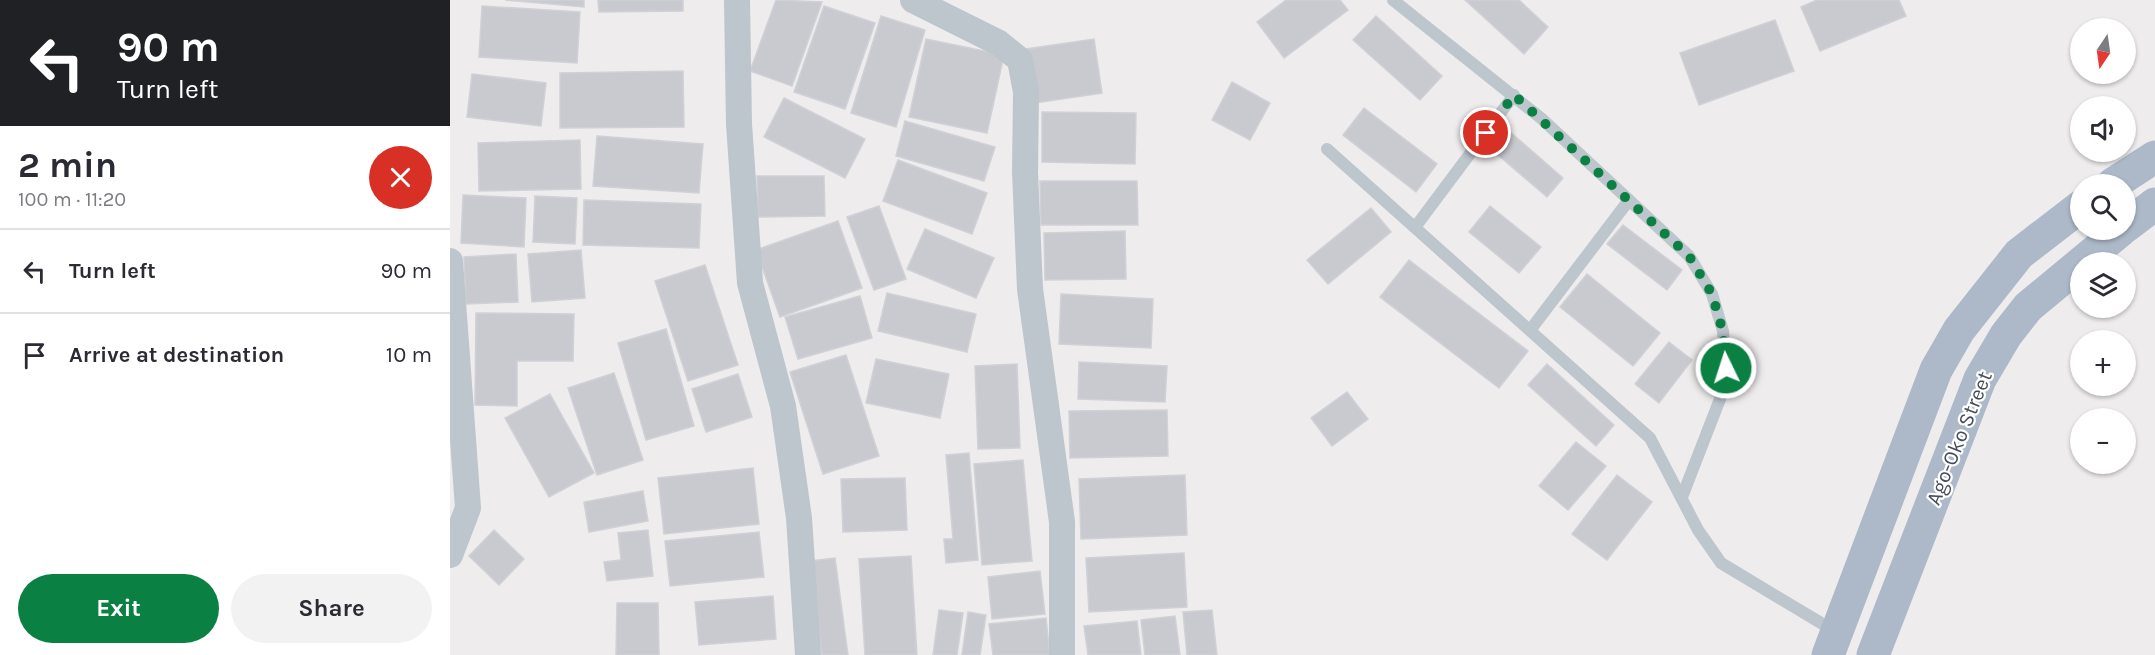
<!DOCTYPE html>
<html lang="en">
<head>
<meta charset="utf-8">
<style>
	:root { --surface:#fff; --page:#f2f2f3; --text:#2b2b33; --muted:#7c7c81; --line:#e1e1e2; --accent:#0b8043 }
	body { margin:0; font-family:Karla,sans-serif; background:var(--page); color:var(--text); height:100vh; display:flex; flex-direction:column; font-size:22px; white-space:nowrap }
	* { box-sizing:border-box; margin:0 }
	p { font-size:20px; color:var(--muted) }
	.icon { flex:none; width:33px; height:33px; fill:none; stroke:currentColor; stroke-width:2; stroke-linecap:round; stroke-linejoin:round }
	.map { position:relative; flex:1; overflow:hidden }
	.sheet { display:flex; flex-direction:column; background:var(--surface); width:450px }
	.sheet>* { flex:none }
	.guide { background:#202124; color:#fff; overflow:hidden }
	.needle { width:39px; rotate:193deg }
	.tools { position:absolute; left:1620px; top:18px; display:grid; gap:12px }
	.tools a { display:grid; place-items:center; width:66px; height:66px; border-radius:50%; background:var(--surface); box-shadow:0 2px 4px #0004; font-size:30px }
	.pin { position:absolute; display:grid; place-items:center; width:51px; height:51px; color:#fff; margin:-26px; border:3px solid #fff; border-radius:50%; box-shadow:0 2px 6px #0007 }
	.me { position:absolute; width:66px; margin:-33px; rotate:356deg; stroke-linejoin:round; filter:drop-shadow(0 0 4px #0008) }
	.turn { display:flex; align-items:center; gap:21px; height:126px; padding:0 18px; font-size:27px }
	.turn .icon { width:78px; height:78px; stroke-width:2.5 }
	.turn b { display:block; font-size:42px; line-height:51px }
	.round { display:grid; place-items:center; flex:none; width:63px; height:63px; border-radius:32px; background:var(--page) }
	.summary { display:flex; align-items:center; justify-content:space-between; height:102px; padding:0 18px }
	h1 { font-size:36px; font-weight:700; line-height:45px }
	.button { display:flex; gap:12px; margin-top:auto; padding:12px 18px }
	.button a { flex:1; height:69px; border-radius:36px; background:var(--accent); color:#fff; font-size:24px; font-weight:700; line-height:69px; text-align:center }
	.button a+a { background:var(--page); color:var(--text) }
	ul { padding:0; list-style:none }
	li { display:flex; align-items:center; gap:18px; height:84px; padding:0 18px; border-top:2px solid var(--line) }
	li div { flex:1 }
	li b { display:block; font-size:22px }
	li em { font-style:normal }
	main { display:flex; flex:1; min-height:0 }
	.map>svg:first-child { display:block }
	.building { fill:#c9cad0; stroke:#d0d1d7; stroke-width:1.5 }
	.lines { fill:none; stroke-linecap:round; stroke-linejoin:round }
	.lane { stroke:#bdc5cd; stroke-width:12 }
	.street { stroke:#bdc5cd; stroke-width:26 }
	.primary { stroke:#adb9c9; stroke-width:33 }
	.route { stroke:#0b8043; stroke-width:10; stroke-dasharray:0 18 }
	.labels { text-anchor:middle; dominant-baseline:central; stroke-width:4.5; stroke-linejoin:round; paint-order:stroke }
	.street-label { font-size:21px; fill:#454e58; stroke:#fff }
</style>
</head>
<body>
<main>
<section class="sheet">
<div class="guide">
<div class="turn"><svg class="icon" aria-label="left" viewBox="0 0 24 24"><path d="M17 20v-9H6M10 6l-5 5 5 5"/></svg><div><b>90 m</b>Turn left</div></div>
</div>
<div class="summary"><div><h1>2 min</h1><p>100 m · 11:20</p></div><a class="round" style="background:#d93025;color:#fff"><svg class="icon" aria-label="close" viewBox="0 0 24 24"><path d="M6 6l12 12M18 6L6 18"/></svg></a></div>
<ul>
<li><svg class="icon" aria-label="left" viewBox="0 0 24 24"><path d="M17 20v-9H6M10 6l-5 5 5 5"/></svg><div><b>Turn left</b></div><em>90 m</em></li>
<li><svg class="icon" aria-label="arrive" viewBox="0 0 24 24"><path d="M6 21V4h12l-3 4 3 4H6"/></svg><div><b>Arrive at destination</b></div><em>10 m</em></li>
</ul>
<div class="button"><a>Exit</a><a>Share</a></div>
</section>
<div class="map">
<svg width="1705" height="655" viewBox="0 0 1705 655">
	<rect width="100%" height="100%" fill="#eeecec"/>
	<g class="building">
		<polygon points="55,0 134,0 134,7"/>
		<polygon points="148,0 233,0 233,11 149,12"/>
		<polygon points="326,0 372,2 342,86 300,71"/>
		<polygon points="836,0 890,0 898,10 834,58 807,22"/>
		<polygon points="1015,0 1069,0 1098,27 1074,54"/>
		<polygon points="1367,0 1449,0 1456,16 1370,51 1351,7"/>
		<polygon points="32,6 130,12 127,63 29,57"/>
		<polygon points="374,6 425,23 395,109 344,92"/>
		<polygon points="431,16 475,30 446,127 401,113"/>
		<polygon points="926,16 992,76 970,100 903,40"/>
		<polygon points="1325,20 1344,71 1249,105 1230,53"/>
		<polygon points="476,39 554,55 537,133 459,117"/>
		<polygon points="644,39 652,93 585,103 576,49"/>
		<polygon points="233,71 234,127 110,128 110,73"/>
		<polygon points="22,74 96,83 91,126 17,117"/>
		<polygon points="782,82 820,103 800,140 762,120"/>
		<polygon points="334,98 415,139 395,178 314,137"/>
		<polygon points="914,108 987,164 966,192 893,135"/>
		<polygon points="592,112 686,113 685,164 592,162"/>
		<polygon points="455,121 545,147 534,181 446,156"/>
		<polygon points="1059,131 1113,178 1097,197 1042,150"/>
		<polygon points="147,136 253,144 249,193 143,186"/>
		<polygon points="130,140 131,189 29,191 28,143"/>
		<polygon points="448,160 537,193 522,234 433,201"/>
		<polygon points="307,176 374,176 375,216 308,217"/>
		<polygon points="590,181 687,181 688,225 591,225"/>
		<polygon points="13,195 76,198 74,247 11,243"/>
		<polygon points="85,196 127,198 125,244 83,242"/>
		<polygon points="134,200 251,204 249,248 133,245"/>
		<polygon points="429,206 456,279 424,290 397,217"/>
		<polygon points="1040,206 1091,247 1069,273 1019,232"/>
		<polygon points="921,208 941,232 878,284 857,260"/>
		<polygon points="388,221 412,288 330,317 306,250"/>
		<polygon points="1173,225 1232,270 1217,290 1157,244"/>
		<polygon points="475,229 544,258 526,298 457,269"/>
		<polygon points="675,231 676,279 595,280 594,233"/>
		<polygon points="131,250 135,298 82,302 78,254"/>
		<polygon points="66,254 68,302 16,304 14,257"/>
		<polygon points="959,260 1078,351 1049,388 930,297"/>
		<polygon points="255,265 288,365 238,381 205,281"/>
		<polygon points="1137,274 1210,333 1183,366 1110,307"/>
		<polygon points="437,293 526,314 517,352 428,331"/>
		<polygon points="611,294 703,299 701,348 609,344"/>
		<polygon points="410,296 422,338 348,359 335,317"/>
		<polygon points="26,313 124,314 123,361 67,361 67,406 25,405"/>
		<polygon points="216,329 244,426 196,440 168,343"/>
		<polygon points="1219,342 1242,360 1209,403 1185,384"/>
		<polygon points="396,355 429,456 373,474 340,372"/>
		<polygon points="426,359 499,374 490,418 416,403"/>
		<polygon points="629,362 717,366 715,402 628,399"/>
		<polygon points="567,364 570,448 528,449 525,366"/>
		<polygon points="1097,364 1164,425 1146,446 1078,385"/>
		<polygon points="164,373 193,460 147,475 118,388"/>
		<polygon points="288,374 302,417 256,432 242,389"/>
		<polygon points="897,392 918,419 882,446 861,418"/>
		<polygon points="100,394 144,473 99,497 55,418"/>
		<polygon points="717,410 718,456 620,458 619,411"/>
		<polygon points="1126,442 1156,466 1118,510 1089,486"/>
		<polygon points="519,453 528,560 496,563 494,539 503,539 496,455"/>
		<polygon points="573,460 582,561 532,565 524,464"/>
		<polygon points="303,468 309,524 214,534 208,478"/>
		<polygon points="735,475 737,535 631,539 629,479"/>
		<polygon points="1167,475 1202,502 1157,560 1122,534"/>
		<polygon points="455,478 457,530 393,532 391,479"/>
		<polygon points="193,491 198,521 139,532 134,502"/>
		<polygon points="44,530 74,559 49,585 19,556"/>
		<polygon points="198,530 203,576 157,581 154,562 171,560 168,533"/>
		<polygon points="309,532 314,577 220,586 215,541"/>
		<polygon points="734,553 737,607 639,612 636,558"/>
		<polygon points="461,556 467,655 415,655 409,559"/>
		<polygon points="385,558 398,655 372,655 360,561"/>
		<polygon points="590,571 595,614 542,619 538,577"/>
		<polygon points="323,596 326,639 249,645 245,602"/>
		<polygon points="167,603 208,603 209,655 166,655"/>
		<polygon points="489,610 513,613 507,655 483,655"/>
		<polygon points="762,610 767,655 737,655 733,612"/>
		<polygon points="518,612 536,615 530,655 512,655"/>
		<polygon points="725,616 730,655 695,655 691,620"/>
		<polygon points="596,618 600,655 543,655 539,624"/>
		<polygon points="687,621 691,655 638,655 634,626"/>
	</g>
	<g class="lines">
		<g class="lane">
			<polyline points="943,0 1092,119 1239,256 1262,294 1273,331 1276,368 1270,399 1232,497"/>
			<polyline points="877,149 1200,438 1248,530 1271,563 1386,632"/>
			<polyline points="966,226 1064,95"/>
			<polyline points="1081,329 1179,200"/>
		</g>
		<g class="street">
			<polyline points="287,0 289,124 300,283 333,406 349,518 358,655"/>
			<polyline points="463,0 549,43 570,60 576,92 575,172 580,289 612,522 612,655"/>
			<polyline points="0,261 18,508 0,555"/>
		</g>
		<g class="primary">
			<polyline points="1663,184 1705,157"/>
			<polyline points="1676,226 1705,204"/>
			<polyline points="1378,655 1486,370 1509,330 1569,254 1630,207"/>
			<polyline points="1423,655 1530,379 1556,335 1578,307 1671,230"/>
		</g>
	</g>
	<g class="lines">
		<polyline class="route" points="1036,133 1064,95 1239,256 1262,294 1273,332 1276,368"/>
	</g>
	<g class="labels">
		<g class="street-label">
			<text transform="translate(1509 438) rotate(-68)">Ago-Oko Street</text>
		</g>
	</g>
</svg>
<div class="tools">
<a><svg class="needle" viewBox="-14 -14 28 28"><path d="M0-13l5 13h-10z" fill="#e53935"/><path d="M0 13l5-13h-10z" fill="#7c7c81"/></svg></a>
<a><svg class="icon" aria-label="sound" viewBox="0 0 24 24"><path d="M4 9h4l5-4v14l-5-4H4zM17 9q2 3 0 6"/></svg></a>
<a><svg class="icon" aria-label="search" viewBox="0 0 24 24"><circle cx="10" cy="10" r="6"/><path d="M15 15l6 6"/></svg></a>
<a><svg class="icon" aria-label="layers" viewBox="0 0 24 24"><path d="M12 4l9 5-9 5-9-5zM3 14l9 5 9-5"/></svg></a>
<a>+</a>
<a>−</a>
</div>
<div class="pin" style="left:1036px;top:133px;background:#d93025"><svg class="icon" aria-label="arrive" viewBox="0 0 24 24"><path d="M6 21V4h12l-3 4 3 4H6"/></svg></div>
<svg class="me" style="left:1276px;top:368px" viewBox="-20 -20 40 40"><circle r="17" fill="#0b8043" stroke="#fff" stroke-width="3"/><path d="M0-11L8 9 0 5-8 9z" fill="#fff"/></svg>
</div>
</main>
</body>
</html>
